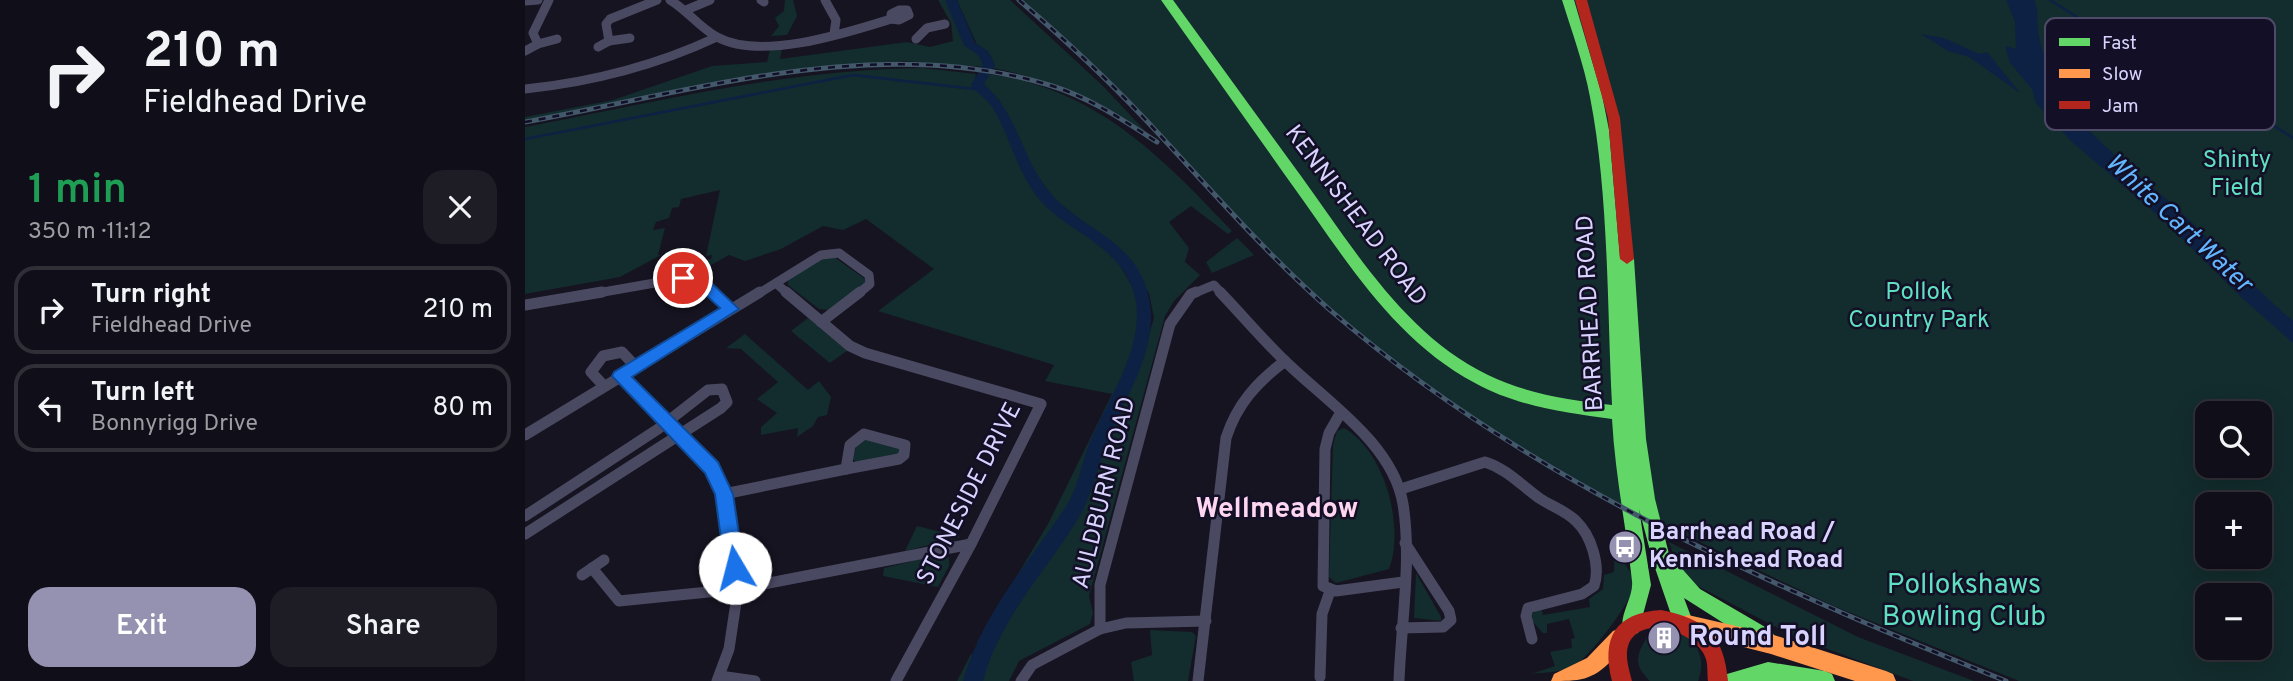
<!DOCTYPE html>
<html lang="en">
<head>
<meta charset="utf-8">
<style>
	:root { --surface:#100f19; --page:#1e1d26; --text:#f1f3f6; --muted:#9c9ca2; --line:#302f38; --accent:#9591b1 }
	body { margin:0; font-family:Overpass,sans-serif; background:var(--page); color:var(--text); height:100vh; display:flex; flex-direction:column; font-size:26px; white-space:nowrap }
	* { box-sizing:border-box; margin:0 }
	p { font-size:23px; color:var(--muted) }
	.icon { flex:none; width:38px; height:38px; fill:none; stroke:currentColor; stroke-width:2; stroke-linecap:round; stroke-linejoin:round }
	.map { position:relative; flex:1; overflow:hidden }
	.drawer { display:flex; flex-direction:column; background:var(--surface); width:525px }
	.drawer>* { flex:none }
	.banner { background:#100f19; color:var(--text); overflow:hidden }
	.controls { position:absolute; left:1670px; top:401px; display:grid; gap:14px }
	.controls a { display:grid; place-items:center; width:77px; height:77px; border-radius:14px; background:var(--surface); box-shadow:0 7px 28px #0002,0 0 0 2px var(--line); font-size:35px }
	.pin { position:absolute; display:grid; place-items:center; width:60px; height:60px; color:#fff; margin:-30px; border:4px solid #fff; border-radius:50%; box-shadow:0 2px 7px #0007 }
	.me { position:absolute; width:77px; margin:-38px; rotate:352deg; stroke-linejoin:round; filter:drop-shadow(0 0 5px #0008) }
	.turn { display:flex; align-items:center; gap:24px; height:147px; padding:0 28px; font-size:32px }
	.turn .icon { width:91px; height:91px; stroke-width:2.5 }
	.turn b { display:block; font-size:49px; line-height:60px }
	.round { display:grid; place-items:center; flex:none; width:74px; height:74px; border-radius:21px; background:var(--page) }
	.headline { display:flex; align-items:center; justify-content:space-between; height:119px; padding:0 28px }
	h1 { font-size:42px; font-weight:600; line-height:52px; color:#1e9e55 }
	.cta { display:flex; gap:14px; margin-top:auto; padding:14px 28px }
	.cta a { flex:1; height:80px; border-radius:21px; background:var(--accent); color:#fff; font-size:28px; font-weight:600; line-height:80px; text-align:center }
	.cta a+a { background:var(--page); color:var(--text) }
	ul { padding:0; list-style:none }
	li { display:flex; align-items:center; gap:21px; height:88px; margin:0 14px 10px; padding:0 14px; border:4px solid var(--line); border-radius:21px }
	li div { flex:1 }
	li b { display:block; font-size:26px }
	li em { font-style:normal }
	main { display:flex; flex:1; min-height:0 }
	.map>svg:first-child { display:block }
	.green { fill:#132c2d; fill-rule:evenodd }
	.water { fill:#0d2144 }
	.lines { fill:none; stroke-linecap:round; stroke-linejoin:round }
	.stream { stroke:#0d2144; stroke-width:2.5 }
	.river { fill:#0d2144; fill-rule:evenodd }
	.street-far1 { stroke:#4a4962; stroke-width:9 }
	.street { stroke:#4a4962; stroke-width:11 }
	.fast { fill:#63d668; fill-rule:evenodd }
	.slow { fill:#ff974d; fill-rule:evenodd }
	.jam { fill:#b3261e; fill-rule:evenodd }
	.rail-casing { stroke:#43596b; stroke-width:5 }
	.rail { stroke:#130f26; stroke-width:2.5; stroke-dasharray:7; stroke-linecap:butt }
	.route { fill:#1a73e8; stroke:#114b97; stroke-width:2 }
	.labels { text-anchor:middle; dominant-baseline:central; stroke-width:5; stroke-linejoin:round; paint-order:stroke }
	.park-label { font-size:24px; fill:#5fe0c0; stroke:#130f26 }
	.street-label { font-size:24px; fill:#d9d4ff; stroke:#130f26 }
	.poi-label { font-size:24px; font-weight:bold; fill:#d9d4ff; stroke:#130f26; text-anchor:start }
	.water-label { font-size:26px; font-style:italic; fill:#62b6ff; stroke:#130f26 }
	.quarter-label { font-size:28px; font-weight:bold; fill:#ffd6f0; stroke:#130f26 }
	.near-park-label { font-size:28px; fill:#5fe0c0; stroke:#130f26 }
	.near-poi-label { font-size:28px; font-weight:bold; fill:#d9d4ff; stroke:#130f26; text-anchor:start }
	.key { fill:#130f26; stroke:#4e4a67; stroke-width:2 }
	.key-label { font-size:19px; fill:#d9d4ff }
</style>
</head>
<body>
<main>
<section class="drawer">
<div class="banner">
<div class="turn"><svg class="icon" aria-label="right" viewBox="0 0 24 24"><path d="M7 20v-9h11M14 6l5 5-5 5"/></svg><div><b>210 m</b>Fieldhead Drive</div></div>
</div>
<div class="headline"><div><h1>1 min</h1><p>350 m · 11:12</p></div><a class="round"><svg class="icon" aria-label="close" viewBox="0 0 24 24"><path d="M6 6l12 12M18 6L6 18"/></svg></a></div>
<ul>
<li><svg class="icon" aria-label="right" viewBox="0 0 24 24"><path d="M7 20v-9h11M14 6l5 5-5 5"/></svg><div><b>Turn right</b><p>Fieldhead Drive</p></div><em>210 m</em></li>
<li><svg class="icon" aria-label="left" viewBox="0 0 24 24"><path d="M17 20v-9H6M10 6l-5 5 5 5"/></svg><div><b>Turn left</b><p>Bonnyrigg Drive</p></div><em>80 m</em></li>
</ul>
<div class="cta"><a>Exit</a><a>Share</a></div>
</section>
<div class="map">
<svg width="1768" height="681" viewBox="0 0 1768 681">
	<rect width="100%" height="100%" fill="#161421"/>
	<g class="green">
		<polygon points="260,0 268,0 272,16 262,35 246,36 254,26 250,18 259,11"/>
		<polygon points="413,0 424,0 442,46 454,52 461,67 379,61 287,67 0,121 0,117 88,100 187,66 242,62 245,50 257,49 255,59 382,42 405,47 428,41 426,23"/>
		<path d="M432,0h53l93,86 45,48c-53,-36 -93,-53 -155,-66 1,-12 -5,-18 -16,-23z"/>
		<path d="M494,0h1274v681h-274l-188,-76 -227,-109 -140,-84 -97,-71 -91,-80 -143,-156zM1682,413h52v53h-52zM1682,504h52v52h-52zM1682,595h52v53h-52z"/>
		<path d="M398,68l53,6 -2,13 20,15 32,68 22,33 40,30 31,31 16,27 5,27 -5,38 -72,162 -82,125 -4,-1 71,-118 64,-130 -67,-13 9,-16 -176,-54 56,-42 -68,-50 -23,11 -20,-4 -42,23 -36,12 -16,-6 -32,18 -38,5 3,-10 49,-9 1,-4 -6,1 14,-66 -39,9 -2,8 -7,1 -3,10 -13,4 -3,8 12,-2 -7,27h3l-41,22 -95,17v-167c132,-25 263,-58 398,-59z"/>
		<path d="M460,74c109,12 177,83 247,157l-4,3 -37,-28 -22,16 20,26 -4,14 15,13 -26,26 -9,15 -76,280 4,17 -3,11 -71,37 -10,20h-52l14,-27 13,1 42,-71 52,-78 63,-144 13,-44 -5,-25 -50,-59 -45,-35 -25,-35 -30,-64 -20,-16z"/>
		<polygon points="712,238 729,255 687,273 681,262"/>
		<polygon points="300,257 309,257 340,279 341,283 303,310 294,309 263,285 263,278"/>
		<polygon points="283,318 323,350 305,363 266,331"/>
		<polygon points="220,334 283,390 294,381 306,397 302,415 293,417 288,426 272,437 273,428 236,435 236,427 252,413 232,399 253,382 216,349 201,348"/>
		<path d="M819,428c41,23 61,99 45,141l-53,14 -7,-6 4,-132 4,-14z"/>
		<polygon points="341,438 376,448 373,455 331,462 328,459 331,445"/>
		<polygon points="392,526 436,537 380,551"/>
		<path d="M1090,541l5,20 4,1c5,8 10,15 9,25 -2,17 -45,71 -59,79 -13,7 -30,6 -43,8l24,-8 -5,-14 22,-4 -1,-9 4,-1 -6,-19 -22,5v9h-4l-10,-11 -1,-8 9,-6 2,7 47,-8 -1,-8 14,-10 1,-14 10,-3z"/>
		<polygon points="1144,542 1333,637 1449,681 1388,681 1268,636 1171,585 1152,565"/>
		<polygon points="417,554 424,557 424,566 413,587 358,576 359,568"/>
		<polygon points="891,573 916,617 916,621 889,618"/>
		<polygon points="625,630 667,632 671,636 663,681 609,681 606,662 627,655"/>
		<path d="M1158,633c16,11 23,29 15,48h-48c-19,-18 -12,-28 -2,-46l9,14 13,3 6,-4z"/>
	</g>
	<g class="water">
		<path d="M1481,0h28c6,12 2,19 4,31 3,18 10,39 19,56 29,52 82,86 124,125 38,36 72,76 112,109v22l-51,-45 -80,-79 -91,-78 -35,-38 -4,-14 -22,-26 -5,-17 11,3 -1,-28z"/>
		<polygon points="1396,34 1419,38 1454,54 1462,52 1495,93 1444,57 1423,51"/>
	</g>
	<g class="lines">
		<g class="stream">
			<polyline points="1525,0 1587,39 1686,86 1768,138"/>
			<polyline points="0,139 328,75 458,90"/>
		</g>
		<path class="river" d="M420,0h12l18,43 13,8 7,14 -11,19c35,30 38,79 69,112 26,29 68,41 87,77 31,59 -11,115 -33,169 -10,25 -14,52 -28,75 -33,55 -79,100 -96,164h-20c19,-68 64,-116 102,-173 13,-19 16,-43 24,-64 22,-53 75,-122 31,-178 -24,-30 -63,-42 -85,-72 -19,-27 -26,-59 -42,-86 -6,-9 -16,-15 -22,-23l12,-20 -4,-9 -15,-11z"/>
		<g class="street-far1">
			<polyline points="24,0 8,33 13,44 32,39"/>
			<path d="M145,0c17,10 29,27 47,37 44,24 129,-4 174,-18"/>
			<polyline points="236,0 239,2"/>
			<polyline points="300,0 311,20 309,34"/>
			<polyline points="0,1 13,0"/>
			<polyline points="161,10 185,0"/>
			<polygon points="374,10 382,10 384,15 374,20 366,19 366,14"/>
			<polyline points="391,39 402,28 420,24"/>
			<polyline points="84,41 105,38"/>
			<polyline points="73,47 84,41 81,24 85,19 132,0"/>
			<polyline points="0,51 13,44"/>
			<path d="M0,89c68,-7 130,-23 192,-52"/>
			<polyline points="251,283 263,294"/>
			<polyline points="67,294 158,278 172,279 189,294"/>
			<polyline points="233,294 296,255 314,253 344,275 345,284 333,294"/>
			<polyline points="667,294 689,285 697,294"/>
		</g>
		<g class="street">
			<polyline points="187,292 206,309"/>
			<polyline points="261,292 325,346 340,353 516,404 446,544 371,681"/>
			<polyline points="671,292 666,294 645,324 575,585 575,629 601,623 681,621"/>
			<path d="M695,292c22,23 43,48 66,70 41,40 107,82 117,142 9,55 -2,122 -4,177"/>
			<polyline points="0,305 77,292"/>
			<polyline points="296,322 335,292"/>
			<polyline points="95,376 187,468 199,494 213,589 204,649 192,681"/>
			<polyline points="79,386 66,372 78,356 97,352 111,367"/>
			<polyline points="815,414 804,433 800,449 798,586 811,591 878,582"/>
			<polygon points="339,434 380,445 379,455 374,459 321,469 325,445"/>
			<polyline points="0,435 235,292"/>
			<path d="M876,489l84,-27c22,7 36,23 54,36 12,8 27,13 37,23 15,14 25,45 18,65l-12,8 -54,14 -2,8 6,23"/>
			<polyline points="199,494 321,469"/>
			<polyline points="0,516 133,429 183,390 197,389 202,402 196,408 0,534"/>
			<polyline points="67,568 94,601 213,589 446,544"/>
			<polyline points="57,575 79,560"/>
			<polyline points="876,628 918,627 926,620 924,611 880,543"/>
			<polyline points="195,676 230,681"/>
			<polyline points="795,677 797,614 805,591"/>
			<polyline points="496,681 507,665 575,629"/>
			<path d="M673,681l28,-243c11,-34 31,-56 59,-77"/>
		</g>
		<g class="fast">
			<path d="M636,0h12c43,59 85,117 128,176 53,73 104,159 187,199 39,19 82,25 124,30 -5,-98 -3,-211 -22,-308 -6,-32 -18,-65 -28,-97h12l28,95 7,35 11,128 7,-4 7,5 12,180 9,60 14,55 31,35 72,42 3,7 -3,7 -7,3 -7,-3 -74,-47 9,24 -3,7 -7,2 -7,-2 -23,-67 -14,-53 12,76 -13,48 -7,2 -7,-2c-7,-17 10,-35 8,-52 -6,-55 -17,-107 -20,-162 -46,-6 -96,-13 -137,-36 -83,-44 -132,-128 -185,-201 -43,-61 -86,-121 -129,-182z"/>
			<polygon points="1243,662 1300,671 1307,674 1310,681 1199,681 1202,674"/>
		</g>
		<g class="slow">
			<polygon points="1163,615 1246,634 1361,671 1368,674 1371,681 1330,681 1246,654 1163,633 1156,631 1153,624 1156,617"/>
			<path d="M1095,628l7,3 3,7c-4,9 -11,15 -18,22 -20,21 -33,21 -61,21l3,-7 33,-16 26,-27z"/>
		</g>
		<g class="jam">
			<polygon points="1050,0 1062,0 1095,118 1109,259 1102,264 1095,259 1083,118"/>
			<path d="M1136,610c45,9 63,25 67,71h-20c-1,-7 0,-15 -2,-22 -8,-26 -63,-46 -77,-16 -5,12 0,26 3,38h-20c-11,-43 3,-68 49,-71z"/>
		</g>
		<defs>
			<g id="rail">
				<path d="M494,0c43,37 85,76 124,117 62,66 119,133 187,193 196,170 438,275 676,371"/>
				<path d="M0,122c170,-31 353,-89 524,-37 40,12 74,35 108,57"/>
			</g>
		</defs>
		<use href="#rail" class="rail-casing"/>
		<use href="#rail" class="rail"/>
	</g>
	<polygon class="route" points="158,272 178,275 214,309 107,377 193,462 208,494 219,568 216,574 210,576 203,574 200,568 190,494 180,473 87,376 89,372 195,308 169,284 153,282 150,278"/>
	<defs>
		<symbol id="bus-disc" viewBox="-11 -11 22 22"><circle r="9.5" fill="#9591b1" stroke="#130f26"/><path d="M-5-6H5V4H4V6H2V4H-2V6H-4V4H-5ZM-3.5-4V0h7V-4ZM-3.5 1.2v1.5H-2V1.2ZM2 1.2v1.5H3.5V1.2Z" fill="#fff"/></symbol>
		<symbol id="building-disc" viewBox="-11 -11 22 22"><circle r="9.5" fill="#9591b1" stroke="#130f26"/><path d="M-4-6H4V6H1V3H-1V6H-4ZM-2.5-4.3h1.7v1.8h-1.7ZM.8-4.3h1.7v1.8H.8ZM-2.5-1h1.7V.8h-1.7ZM.8-1h1.7V.8H.8Z" fill="#fff"/></symbol>
	</defs>
	<g fill-rule="evenodd">
		<use href="#bus-disc" x="1081" y="528" width="38" height="38"/>
		<use href="#building-disc" x="1120" y="619" width="38" height="38"/>
	</g>
	<g class="labels">
		<g class="park-label">
			<text x="1712" y="161">Shinty<tspan x="1712" dy="28">Field</tspan></text>
			<text x="1394" y="293">Pollok<tspan x="1394" dy="28">Country Park</tspan></text>
		</g>
		<g class="street-label">
			<text transform="translate(830 216) rotate(53)">KENNISHEAD ROAD</text>
			<text transform="translate(1066 313) rotate(-93)">BARRHEAD ROAD</text>
			<text transform="translate(580 493) rotate(-76)">AULDBURN ROAD</text>
			<text transform="translate(445 494) rotate(-63)">STONESIDE DRIVE</text>
		</g>
		<g class="poi-label">
			<text x="1124" y="533">Barrhead Road /<tspan x="1124" dy="28">Kennishead Road</tspan></text>
		</g>
		<g class="water-label">
			<text transform="translate(1653 224) rotate(43)">White Cart Water</text>
		</g>
		<g class="quarter-label">
			<text x="752" y="510">Wellmeadow</text>
		</g>
		<g class="near-park-label">
			<text x="1439" y="586">Pollokshaws<tspan x="1439" dy="32">Bowling Club</tspan></text>
		</g>
		<g class="near-poi-label">
			<text x="1164" y="638">Round Toll</text>
		</g>
	</g>
	<rect x="1520" y="18" width="230" height="112" rx="10" class="key"/>
	<rect x="1534" y="38" width="31" height="8" fill="#63d668"/>
	<rect x="1534" y="69" width="31" height="9" fill="#ff974d"/>
	<rect x="1534" y="101" width="31" height="8" fill="#b3261e"/>
	<g class="key-label">
		<text x="1577" y="49">Fast</text>
		<text x="1577" y="80">Slow</text>
		<text x="1577" y="112">Jam</text>
	</g>
</svg>
<div class="controls">
<a><svg class="icon" aria-label="search" viewBox="0 0 24 24"><circle cx="10" cy="10" r="6"/><path d="M15 15l6 6"/></svg></a>
<a>+</a>
<a>−</a>
</div>
<div class="pin" style="left:158px;top:278px;background:#d93025"><svg class="icon" aria-label="arrive" viewBox="0 0 24 24"><path d="M6 21V4h12l-3 4 3 4H6"/></svg></div>
<svg class="me" style="left:210px;top:568px" viewBox="-20 -20 40 40"><circle r="19" fill="#fff"/><path d="M0-13L10 11 0 6-10 11z" fill="#1a73e8"/></svg>
</div>
</main>
</body>
</html>
